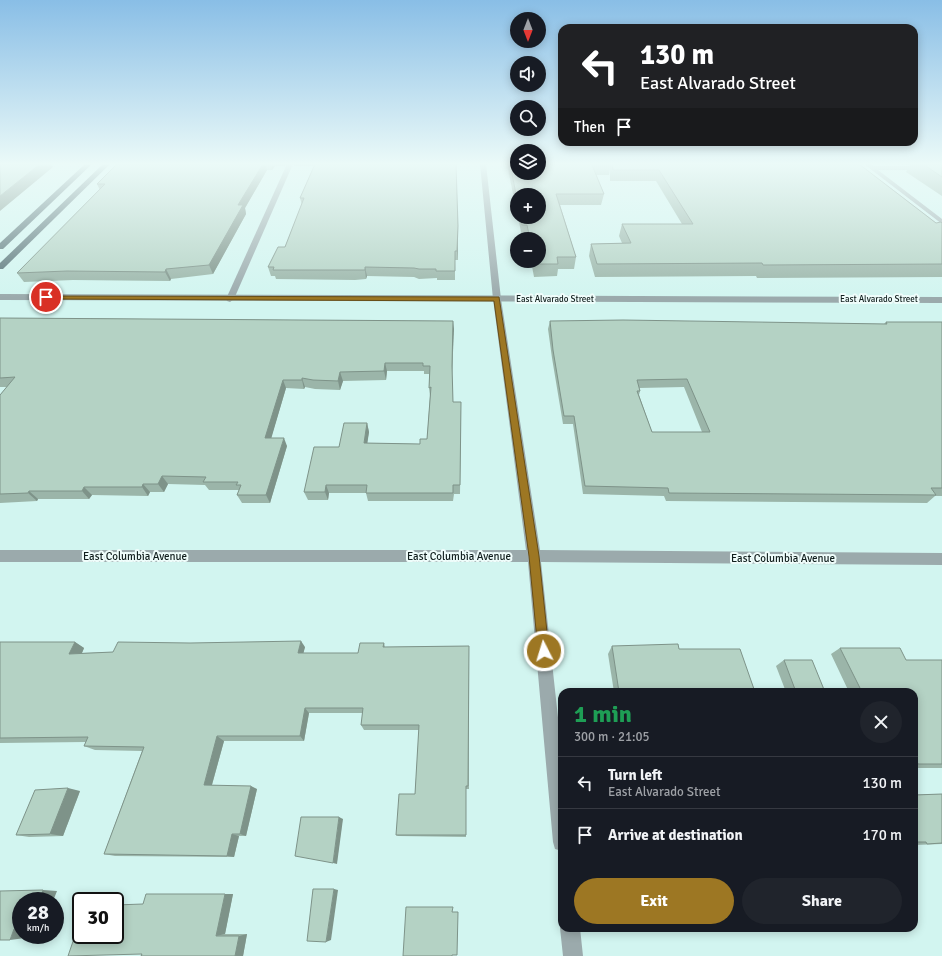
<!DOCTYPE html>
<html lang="en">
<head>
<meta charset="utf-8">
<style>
	:root { --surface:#171b24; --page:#20242c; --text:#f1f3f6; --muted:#9ea1a6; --line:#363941; --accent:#9d7723 }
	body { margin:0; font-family:Signika,sans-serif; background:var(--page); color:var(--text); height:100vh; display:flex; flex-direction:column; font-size:15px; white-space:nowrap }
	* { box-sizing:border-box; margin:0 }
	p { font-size:13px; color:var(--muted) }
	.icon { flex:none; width:22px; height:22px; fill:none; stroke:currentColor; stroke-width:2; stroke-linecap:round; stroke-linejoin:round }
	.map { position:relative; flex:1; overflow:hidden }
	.drawer { position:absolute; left:558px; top:688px; width:360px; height:244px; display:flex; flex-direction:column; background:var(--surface); border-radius:12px; box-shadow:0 2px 10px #0003 }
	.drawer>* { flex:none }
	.hud { position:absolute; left:558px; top:24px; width:360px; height:122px; border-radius:12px; box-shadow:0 2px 10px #0003; background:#202124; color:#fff; overflow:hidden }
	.needle { width:26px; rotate:180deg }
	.controls { position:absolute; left:510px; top:12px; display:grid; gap:8px }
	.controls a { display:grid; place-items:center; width:36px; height:36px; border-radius:50%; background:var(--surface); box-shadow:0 2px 10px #0003; font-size:20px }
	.speed { position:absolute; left:12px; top:892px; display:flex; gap:8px; font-size:20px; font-weight:700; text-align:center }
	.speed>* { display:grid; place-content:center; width:52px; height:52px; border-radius:50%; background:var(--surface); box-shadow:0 2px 10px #0003; line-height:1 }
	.speed small { font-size:10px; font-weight:400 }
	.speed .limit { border:2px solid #111; border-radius:6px; background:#fff; color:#111 }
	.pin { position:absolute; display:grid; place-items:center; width:34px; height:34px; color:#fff; margin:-17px; border:2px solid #fff; border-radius:50%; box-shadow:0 1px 4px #0007 }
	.me { position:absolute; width:44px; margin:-22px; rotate:355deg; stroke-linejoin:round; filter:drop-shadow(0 0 3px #0008) }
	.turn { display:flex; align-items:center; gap:14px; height:84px; padding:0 16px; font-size:18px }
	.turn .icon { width:52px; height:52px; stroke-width:2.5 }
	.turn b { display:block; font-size:28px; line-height:34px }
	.then { display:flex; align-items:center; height:38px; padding:0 16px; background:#0003; gap:8px; font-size:15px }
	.round { display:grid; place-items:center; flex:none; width:42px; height:42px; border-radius:21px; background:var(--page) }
	.head { display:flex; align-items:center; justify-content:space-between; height:68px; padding:0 16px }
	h1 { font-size:24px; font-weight:800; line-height:30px; color:#1e9e55 }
	.button { display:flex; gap:8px; margin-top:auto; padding:8px 16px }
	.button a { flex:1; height:46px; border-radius:24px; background:var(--accent); color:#fff; font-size:16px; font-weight:800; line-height:46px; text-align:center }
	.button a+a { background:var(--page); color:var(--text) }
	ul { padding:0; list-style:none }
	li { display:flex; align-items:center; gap:12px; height:52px; padding:0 16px; border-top:1px solid var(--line) }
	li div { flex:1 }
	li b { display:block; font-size:15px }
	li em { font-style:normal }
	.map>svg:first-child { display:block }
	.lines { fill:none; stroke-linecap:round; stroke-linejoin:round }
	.minor { fill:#9baaac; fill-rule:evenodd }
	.tertiary { fill:#9baaac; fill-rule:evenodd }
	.primary { fill:#587377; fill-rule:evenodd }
	.wall { fill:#9bb5a9; fill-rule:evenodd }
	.shaded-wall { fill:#7e9389 }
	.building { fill:#b4d2c4; stroke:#7e9389; fill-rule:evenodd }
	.route { fill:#9d7723; stroke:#664d17 }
	.labels { text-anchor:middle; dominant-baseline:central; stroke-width:4; stroke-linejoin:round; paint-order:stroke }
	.far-street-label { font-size:9px; fill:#111e1d; stroke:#effdfb }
	.street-label { font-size:11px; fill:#111e1d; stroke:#effdfb }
</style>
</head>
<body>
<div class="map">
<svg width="942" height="956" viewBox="0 0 942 956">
	<rect width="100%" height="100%" fill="#d2f5f0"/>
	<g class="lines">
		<g class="minor">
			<polygon points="287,164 293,164 234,299 230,302 227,301 226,299"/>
			<polygon points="480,164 486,164 501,299 540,550 942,553 942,565 541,562 562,754 562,851 555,849 553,842 528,562 0,562 0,550 526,550 493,299"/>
			<polygon points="864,164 871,164 874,166 942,166 942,170 878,170 942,219 942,224"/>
			<polygon points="562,923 562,928 580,928 583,956 563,956 560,928"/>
		</g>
		<polygon class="tertiary" points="0,294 942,297 942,303 0,300"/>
		<g class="primary">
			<polygon points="85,164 92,164 3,249 0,249 0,243"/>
			<polygon points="103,164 110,164 3,269 0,269 0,263"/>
		</g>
	</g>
	<g class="wall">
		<polygon points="117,164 286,164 285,166 275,166 272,170 267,170 245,208 246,214 213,274 171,279 170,281 73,280 24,282 17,273 100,190 97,184"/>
		<polygon points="294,164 456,164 458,235 458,260 455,260 455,280 437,280 437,278 419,279 414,277 367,276 366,279 355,280 276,279 275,276 271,276 268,267 285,247 302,205 300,198 314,166 294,166"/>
		<polygon points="507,164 859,164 936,223 942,223 942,277 757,278 756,276 595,277 589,256 591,244 622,243 619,236 622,224 682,224 656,181 610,181 610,169 609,175 596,175 604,194 601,205 560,205 576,257 574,269 558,269 557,276 534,277 531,261 539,261 539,239 527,239 526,237 522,237 518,217 539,217 517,195 517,214"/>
		<polygon points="896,164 942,164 942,196 906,172 910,165"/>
		<polygon points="0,318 453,321 452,375 453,402 461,411 460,494 454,494 453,501 368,501 366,493 329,493 328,500 308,500 304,492 339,447 367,423 369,432 367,443 420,444 427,439 430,396 429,388 429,374 424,374 424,371 387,371 386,380 343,381 340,390 315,389 305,387 304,389 286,388 271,438 287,446 270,503 242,503 237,495 239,490 209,490 205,485 168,484 164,492 150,492 148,496 92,495 89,499 38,499 37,501 0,503 0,395 7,387 0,387"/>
		<path d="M550,321l334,3 2,-2h56v174h-7l-8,7 -261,-2 -2,-5 -81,-2 -10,-70h-10l-11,-66 -4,-29zM684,387l18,45h-50l-13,-37 1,-4 -1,-3z"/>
		<polygon points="0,642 75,642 84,648 82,653 305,647 303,653 358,653 384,643 385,647 469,646 469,789 466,789 466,837 398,836 396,835 415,794 419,730 364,730 361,725 363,713 309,713 304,741 224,741 212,785 257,789 246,836 239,836 234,857 115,856 104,854 142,751 95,750 84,746 86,742 0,743"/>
		<polygon points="612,646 679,649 755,692 614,692 608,654"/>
		<polygon points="840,648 906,660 942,660 942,768 914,768 914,692 849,692 831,654"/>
		<polygon points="784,660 825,692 786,692 776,666"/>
		<polygon points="80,791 63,836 29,837 16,835"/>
		<polygon points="942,794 942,844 914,845 914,795"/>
		<polygon points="233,894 225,934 247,934 243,956 141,956 143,904"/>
	</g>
	<g class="shaded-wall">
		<polygon points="40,164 52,164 52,165 53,167 0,211 0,196"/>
		<polygon points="263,164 265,164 267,170 245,208 246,214 213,274 209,265 238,205"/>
		<polygon points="271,164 274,164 275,166 272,170"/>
		<polygon points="458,226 458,260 457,251"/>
		<polygon points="365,267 367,276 366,279 365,270"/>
		<polygon points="166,269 171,279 170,281 165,272"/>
		<polygon points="453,321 454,329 452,375 452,366"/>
		<polygon points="385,363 387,371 386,380 384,371"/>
		<polygon points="340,372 343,381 340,390 338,381"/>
		<polygon points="302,378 305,387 304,389 302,380"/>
		<polygon points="283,380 286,388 269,446 265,438"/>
		<polygon points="367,423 369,432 366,452 364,443"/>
		<polygon points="284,438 287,446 270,503 266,495"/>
		<polygon points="162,476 168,484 164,492 158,484"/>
		<polygon points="143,484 150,492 148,496 142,487"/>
		<polygon points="326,485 329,493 328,500 325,492"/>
		<polygon points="84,487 92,495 89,499 82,491"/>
		<polygon points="29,491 38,499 37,501 28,493"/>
		<polygon points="301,641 305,647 302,659 298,653"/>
		<polygon points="75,642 84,648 79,660 69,654"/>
		<polygon points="305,708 309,713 304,741 300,736"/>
		<polygon points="217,736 224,741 211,788 204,785"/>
		<polygon points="251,786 257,789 246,836 240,834"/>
		<polygon points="68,788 80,791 63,836 50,834"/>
		<polygon points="339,817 343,819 337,864 333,863"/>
		<polygon points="232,834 239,836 234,857 227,856"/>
		<polygon points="334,889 338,890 331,940 326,942"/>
		<polygon points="43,890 57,891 53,901 39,901"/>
		<polygon points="225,894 233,894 225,934 216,936"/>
		<polygon points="21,928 21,935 27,935 25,938 10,940 14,929"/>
		<polygon points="247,934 243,956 235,956 239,936"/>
	</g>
	<g class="building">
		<polygon points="0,164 40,164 0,196"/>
		<polygon points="117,164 263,164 238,205 243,205 209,265 166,269 165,272 67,271 17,273 105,184 97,184"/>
		<polygon points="315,164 456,164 458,226 457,251 455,251 455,271 436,271 436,269 419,269 414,268 365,267 365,270 273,270 274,267 268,267 278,247 285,247 304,198 300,198"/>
		<polygon points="510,164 517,164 517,173 539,173 539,164 608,164 592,165 604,194 556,194 576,257 557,257 558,264 535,264 534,261 539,261 539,239 530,239 527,225 522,225 521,217 539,217 539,195 517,195 517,199"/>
		<polygon points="612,164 859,164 936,223 941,222 942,223 942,264 763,265 762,263 597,264 591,244 631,243 622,224 693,224 659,170 613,170"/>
		<polygon points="923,164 942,164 942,177"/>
		<polygon points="0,318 453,321 452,366 453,402 461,402 460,485 453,485 453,493 366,493 367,485 326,485 325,492 304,492 314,447 339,447 344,423 367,423 364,443 420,444 420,439 427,439 431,387 429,388 430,366 423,366 423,363 385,363 384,371 340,372 338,381 313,380 302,378 302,380 283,380 265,438 284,438 266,495 237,495 241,485 236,485 238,482 203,482 206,477 162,476 158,484 143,484 142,487 84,487 82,491 29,491 28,493 0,494 0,395 15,377 0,378"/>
		<path d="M623,320l264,4 -1,-2h56v166h-11l5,7 -267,-2 -1,-5 -83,-2 -11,-70h-10l-11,-66 -3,-29zM687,379l23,53h-58l-15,-41h3l-3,-11z"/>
		<polygon points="301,641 298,653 358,653 360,643 384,643 383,647 469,646 468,786 466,786 466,835 396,835 399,794 415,794 419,725 361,725 363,708 305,708 300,736 217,736 204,785 251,786 240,834 232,834 227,856 104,854 144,747 84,746 88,737 0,738 0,642 75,642 69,654 113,652 118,642 190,643"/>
		<polygon points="678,644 679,649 740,649 755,692 619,692 612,646"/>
		<polygon points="840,648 900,648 906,660 942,660 942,764 918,764 914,756 914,692 862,692"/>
		<polygon points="784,660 812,660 825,692 796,692"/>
		<polygon points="68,788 50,834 16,835 35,790"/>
		<polygon points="942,794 942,843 927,844 926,842 914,842 914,795"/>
		<polygon points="301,817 339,817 333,863 295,856"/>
		<polygon points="313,889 334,889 326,942 307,941"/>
		<polygon points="43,890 39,901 21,901 21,928 14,929 10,940 0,940 0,891"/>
		<polygon points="146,894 225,894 216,936 239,936 235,956 141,956 142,954 68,956 81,918 81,935 115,935 115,905 143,904"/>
		<polygon points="406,907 453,907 452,912 458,912 457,955 452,955 452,956 403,956"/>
	</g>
	<linearGradient id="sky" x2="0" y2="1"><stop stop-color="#89bee6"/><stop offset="0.55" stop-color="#ebfaf8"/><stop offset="1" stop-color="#ebfaf8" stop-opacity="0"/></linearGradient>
	<rect width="942" height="298" fill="url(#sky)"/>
	<polygon class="route" points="44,296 499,297 539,556 549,651 548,655 544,657 539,655 538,651 529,556 494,301 46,299 44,299"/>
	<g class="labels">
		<g class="far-street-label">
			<text x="555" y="299">East Alvarado Street</text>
			<text x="879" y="299">East Alvarado Street</text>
		</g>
		<g class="street-label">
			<text x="135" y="556">East Columbia Avenue</text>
			<text x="459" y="556">East Columbia Avenue</text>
			<text x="783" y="558">East Columbia Avenue</text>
		</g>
	</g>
</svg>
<div class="controls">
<a><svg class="needle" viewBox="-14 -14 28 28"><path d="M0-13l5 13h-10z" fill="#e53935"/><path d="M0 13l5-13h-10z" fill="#9ea1a6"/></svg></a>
<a><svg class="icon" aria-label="sound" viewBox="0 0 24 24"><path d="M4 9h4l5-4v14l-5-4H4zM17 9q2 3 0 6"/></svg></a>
<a><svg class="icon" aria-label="search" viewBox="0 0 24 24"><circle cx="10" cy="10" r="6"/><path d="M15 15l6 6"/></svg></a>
<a><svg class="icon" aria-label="layers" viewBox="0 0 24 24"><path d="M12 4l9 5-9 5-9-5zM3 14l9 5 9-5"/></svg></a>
<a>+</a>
<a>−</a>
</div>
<div class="speed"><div>28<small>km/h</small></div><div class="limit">30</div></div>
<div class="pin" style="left:46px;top:297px;background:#d93025"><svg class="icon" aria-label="arrive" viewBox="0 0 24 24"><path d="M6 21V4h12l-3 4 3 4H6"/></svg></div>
<svg class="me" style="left:544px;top:651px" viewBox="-20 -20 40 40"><circle r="17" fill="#9d7723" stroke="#fff" stroke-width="3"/><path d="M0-11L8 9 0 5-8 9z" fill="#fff"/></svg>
<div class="hud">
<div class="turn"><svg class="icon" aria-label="left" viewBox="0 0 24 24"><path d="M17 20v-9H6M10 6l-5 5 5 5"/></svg><div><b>130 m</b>East Alvarado Street</div></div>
<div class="then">Then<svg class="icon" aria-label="arrive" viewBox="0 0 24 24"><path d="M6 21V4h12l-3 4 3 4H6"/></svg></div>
</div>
<section class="drawer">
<div class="head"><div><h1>1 min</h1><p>300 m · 21:05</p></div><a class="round"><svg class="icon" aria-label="close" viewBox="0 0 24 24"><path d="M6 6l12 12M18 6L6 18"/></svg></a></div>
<ul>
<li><svg class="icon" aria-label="left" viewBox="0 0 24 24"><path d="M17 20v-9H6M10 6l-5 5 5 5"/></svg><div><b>Turn left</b><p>East Alvarado Street</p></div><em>130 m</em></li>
<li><svg class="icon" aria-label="arrive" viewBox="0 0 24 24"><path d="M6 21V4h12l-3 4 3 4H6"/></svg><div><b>Arrive at destination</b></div><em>170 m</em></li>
</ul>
<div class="button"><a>Exit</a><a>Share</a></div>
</section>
</div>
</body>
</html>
